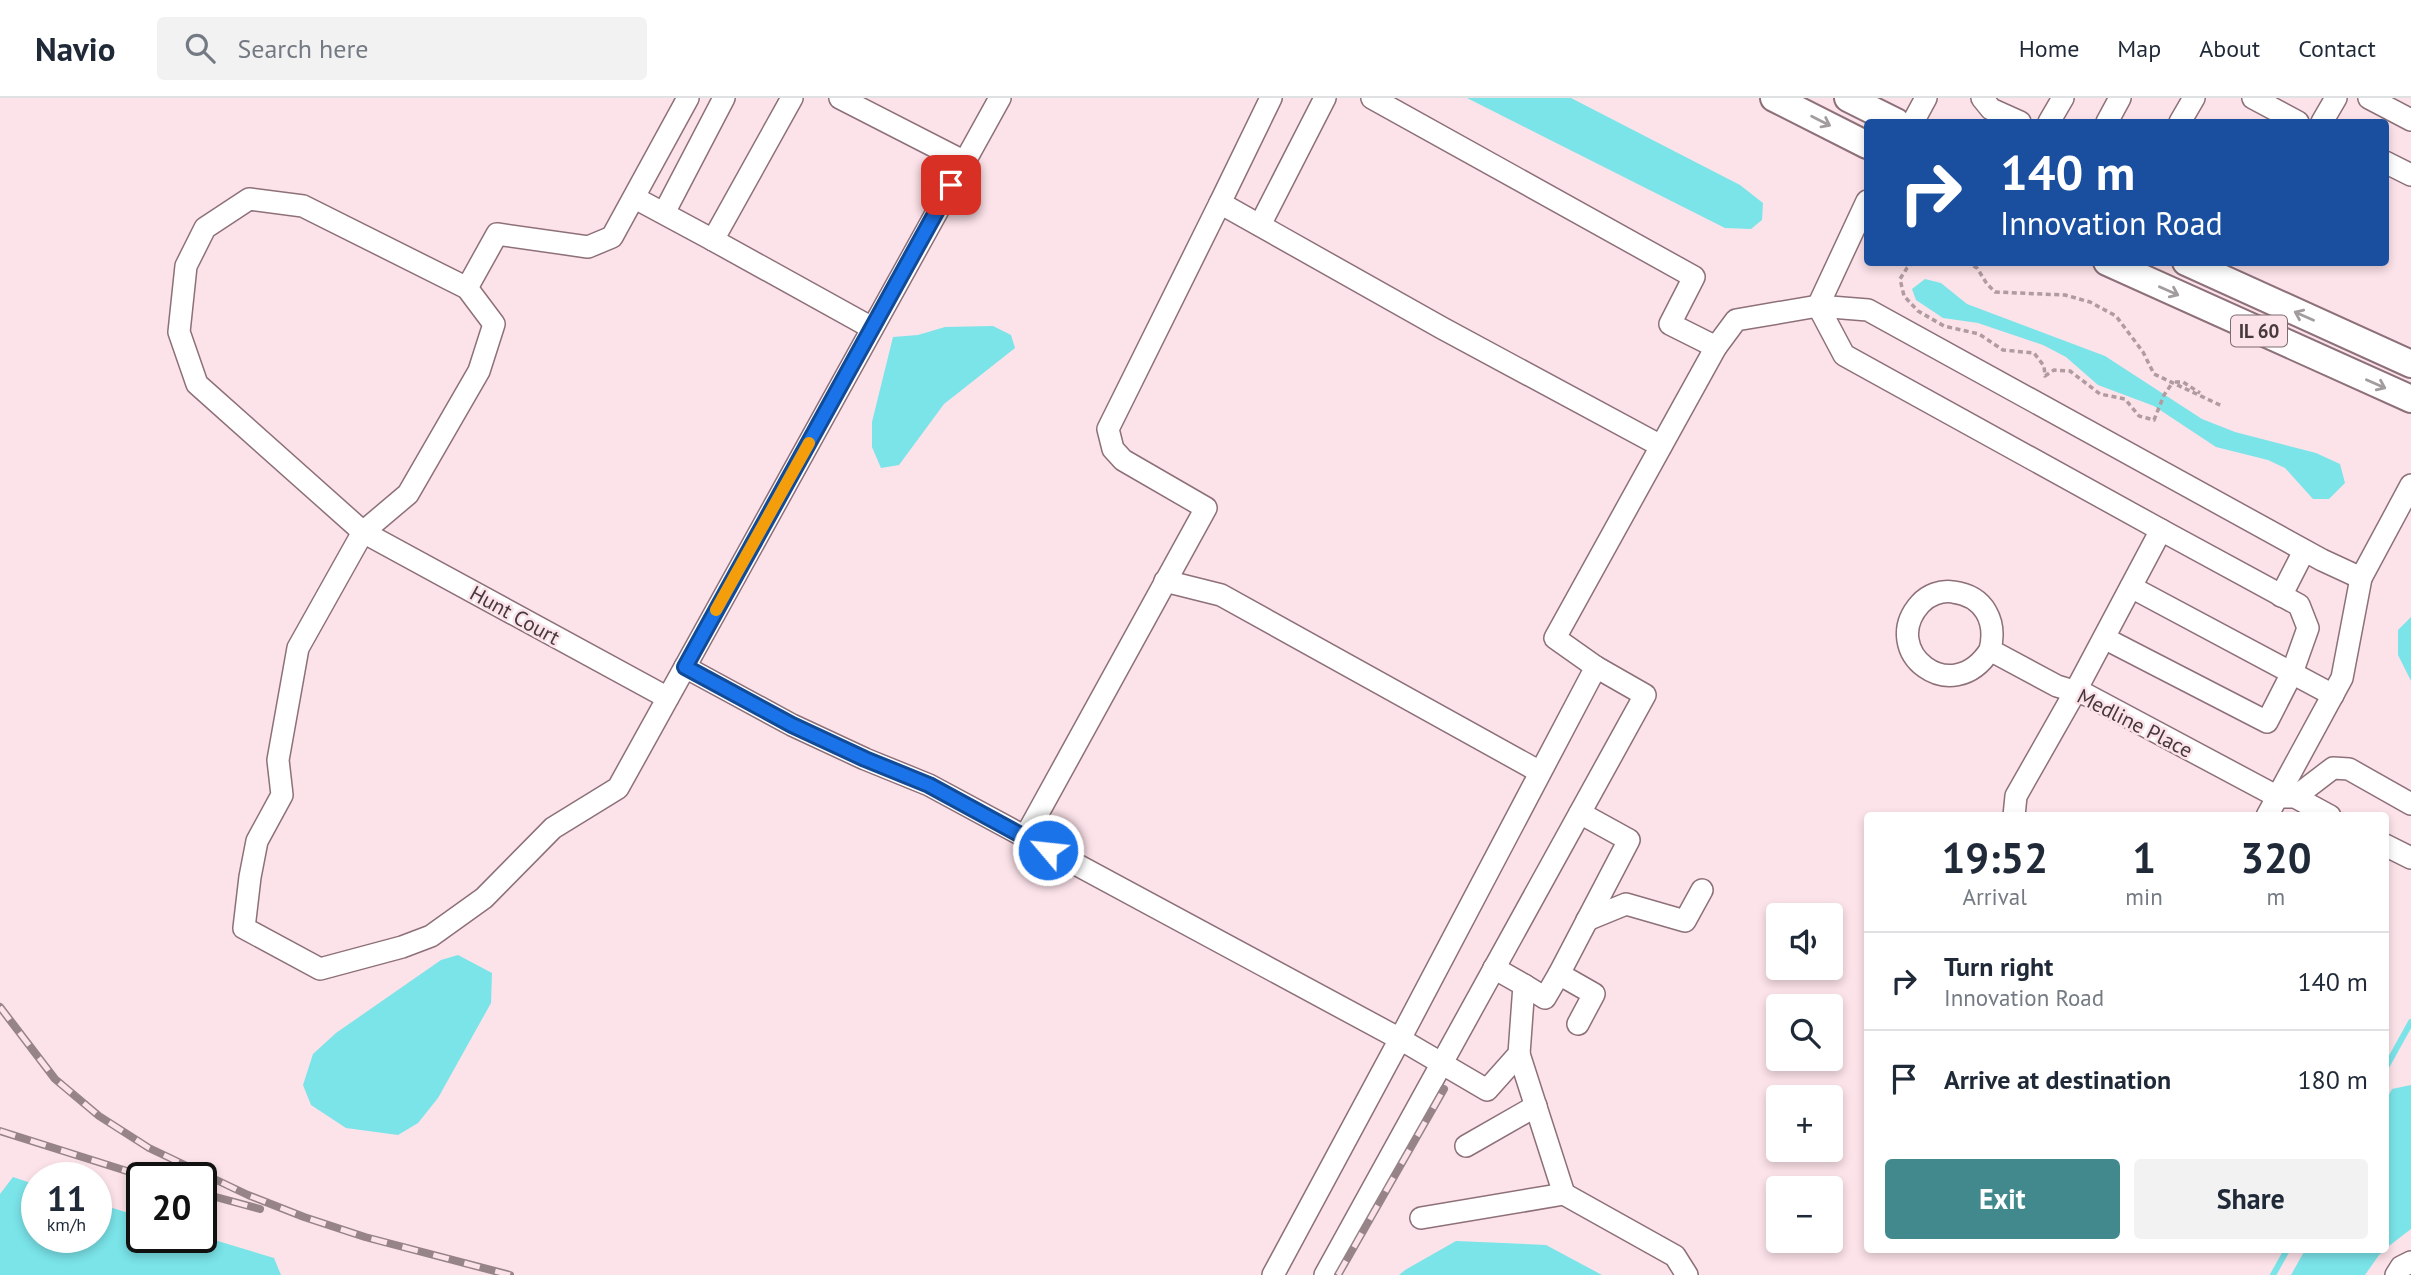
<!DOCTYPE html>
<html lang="en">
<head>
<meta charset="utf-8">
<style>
	:root { --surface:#fff; --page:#f2f2f3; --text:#1f2937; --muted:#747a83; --line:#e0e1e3; --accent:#41898d }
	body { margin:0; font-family:"PT Sans",sans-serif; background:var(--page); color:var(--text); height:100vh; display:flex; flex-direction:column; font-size:26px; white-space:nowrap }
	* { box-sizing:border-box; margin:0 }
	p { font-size:23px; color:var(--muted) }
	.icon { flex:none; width:38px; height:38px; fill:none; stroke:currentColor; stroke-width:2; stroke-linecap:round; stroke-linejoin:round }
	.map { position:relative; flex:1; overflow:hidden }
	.details { position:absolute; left:1864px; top:714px; width:525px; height:441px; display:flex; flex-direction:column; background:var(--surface); border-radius:7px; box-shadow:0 4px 10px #0003 }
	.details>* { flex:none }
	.hud { position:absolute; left:1864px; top:21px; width:525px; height:147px; border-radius:7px; box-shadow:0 4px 10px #0003; background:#1a4fa0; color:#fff; overflow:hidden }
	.tools { position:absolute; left:1766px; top:805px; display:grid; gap:14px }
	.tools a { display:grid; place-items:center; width:77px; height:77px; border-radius:7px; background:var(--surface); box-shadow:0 4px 10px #0003; font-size:35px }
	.speed { position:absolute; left:21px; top:1064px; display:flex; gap:14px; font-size:35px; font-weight:700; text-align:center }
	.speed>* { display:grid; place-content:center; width:91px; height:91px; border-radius:50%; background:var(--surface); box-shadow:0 4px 10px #0003; line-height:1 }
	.speed small { font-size:18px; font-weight:400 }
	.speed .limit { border:4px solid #111; border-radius:10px; background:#fff; color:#111 }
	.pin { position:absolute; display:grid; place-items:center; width:60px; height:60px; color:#fff; margin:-30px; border-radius:14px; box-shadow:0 4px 10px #0006 }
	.me { position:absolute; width:77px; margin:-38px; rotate:298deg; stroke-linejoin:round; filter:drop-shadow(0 0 5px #0008) }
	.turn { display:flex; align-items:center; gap:24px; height:147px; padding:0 21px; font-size:32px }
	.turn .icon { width:91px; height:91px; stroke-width:2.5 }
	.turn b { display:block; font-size:49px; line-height:60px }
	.eta { display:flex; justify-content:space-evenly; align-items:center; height:119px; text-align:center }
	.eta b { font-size:42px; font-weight:800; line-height:49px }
	.button { display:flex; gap:14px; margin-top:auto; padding:14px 21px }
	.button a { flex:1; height:80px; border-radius:7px; background:var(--accent); color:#fff; font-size:28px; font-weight:800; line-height:80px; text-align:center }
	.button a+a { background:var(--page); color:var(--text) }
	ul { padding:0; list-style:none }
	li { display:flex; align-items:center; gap:21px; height:98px; padding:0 21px; border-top:2px solid var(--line) }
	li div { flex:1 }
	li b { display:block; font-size:26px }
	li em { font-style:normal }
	header { display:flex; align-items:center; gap:42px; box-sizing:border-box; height:98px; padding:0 35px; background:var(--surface); border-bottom:2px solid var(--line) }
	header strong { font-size:33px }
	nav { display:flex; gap:38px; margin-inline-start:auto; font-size:24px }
	.search { width:490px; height:63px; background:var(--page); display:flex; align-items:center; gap:18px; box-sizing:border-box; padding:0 24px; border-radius:7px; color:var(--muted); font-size:26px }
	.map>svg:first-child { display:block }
	.water { fill:#7ae4e9 }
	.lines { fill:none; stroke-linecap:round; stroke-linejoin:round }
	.stream { stroke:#7ae4e9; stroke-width:6 }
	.minor-casing { stroke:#8d7078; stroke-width:24 }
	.major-casing { stroke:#8d7078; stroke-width:30 }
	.path { stroke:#af9ba0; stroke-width:3.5; stroke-dasharray:5 3.5; stroke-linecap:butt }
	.minor { stroke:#fff; stroke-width:21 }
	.major { stroke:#fff; stroke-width:26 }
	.rail-casing { stroke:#968489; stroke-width:8 }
	.rail { stroke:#fce2e9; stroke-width:5; stroke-dasharray:16; stroke-linecap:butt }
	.oneway { stroke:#a29c9e }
	.route-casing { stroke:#114b97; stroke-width:18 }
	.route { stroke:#1a73e8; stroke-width:12 }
	.slow { stroke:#f59e0b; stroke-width:12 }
	.labels { text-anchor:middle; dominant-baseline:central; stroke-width:5; stroke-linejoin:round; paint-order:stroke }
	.shield { fill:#fce2e9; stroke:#7c6c70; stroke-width:2 }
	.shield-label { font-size:19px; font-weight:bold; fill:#45393c }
	.street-label { font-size:21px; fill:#45393c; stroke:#fce2e9 }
</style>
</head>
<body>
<header>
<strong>Navio</strong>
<div class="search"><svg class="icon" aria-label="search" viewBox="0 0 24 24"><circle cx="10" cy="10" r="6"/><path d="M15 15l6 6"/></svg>Search here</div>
<nav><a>Home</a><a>Map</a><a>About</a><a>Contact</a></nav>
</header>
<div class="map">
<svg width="2411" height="1177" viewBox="0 0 2411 1177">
	<rect width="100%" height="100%" fill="#fce2e9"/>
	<g class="water">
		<polygon points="1467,0 1571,0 1740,87 1763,105 1762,122 1751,131 1725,130"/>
		<polygon points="1925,181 1941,185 1967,206 2105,258 2202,321 2235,334 2316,355 2340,366 2345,385 2329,401 2313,401 2285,370 2268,362 2216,349 2154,308 2098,287 2066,259 2043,247 1978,225 1943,220 1916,202 1912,191"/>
		<polygon points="993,228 1011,237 1015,250 944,306 899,367 881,370 872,349 872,324 893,239 918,237 945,229"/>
		<polygon points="2411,519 2411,583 2398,557 2398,532"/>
		<polygon points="458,857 492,875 491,905 438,1000 418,1025 398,1037 346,1030 311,1007 303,987 313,956 336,935 441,862"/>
		<polygon points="2411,987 2411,1131 2385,1151 2385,1004 2392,991"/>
		<polygon points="13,1079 37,1087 37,1139 96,1139 96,1105 142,1119 142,1139 201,1138 274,1160 281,1177 0,1177 0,1096"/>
		<polygon points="1456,1143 1546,1147 1602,1177 1399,1177 1405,1172"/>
		<polygon points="2305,1152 2385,1152 2379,1157 2365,1177 2291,1177"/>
	</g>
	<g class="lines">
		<g class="stream">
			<polyline points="2385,971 2411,924"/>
			<polyline points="2273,1177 2287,1152"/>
		</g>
		<defs>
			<g id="minor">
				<polyline points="792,0 713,142 872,230"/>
				<polyline points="840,0 965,64"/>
				<polyline points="1271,0 1220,105 1442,230 1661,348"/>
				<polyline points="1372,0 1694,179 1670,226 1716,249"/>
				<polyline points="1982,0 1991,11 2020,24"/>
				<polyline points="2253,0 2298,24"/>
				<polyline points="2369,0 2411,22"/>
				<polyline points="1913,24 1926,0"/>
				<polyline points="2049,24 2063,0"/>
				<polyline points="2107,24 2120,0"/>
				<polyline points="2180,24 2194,0"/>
				<polyline points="2322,24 2336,0"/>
				<polyline points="2385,64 2411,77"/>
				<polyline points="635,100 713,142"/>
				<polyline points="664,115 724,0"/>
				<polyline points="1260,127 1325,0"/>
				<polyline points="467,190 497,136 588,149 612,139 688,0"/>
				<polyline points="1818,208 1844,257 2161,432 2075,594 2016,698 2014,718"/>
				<polyline points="1818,208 1867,103"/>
				<polyline points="1165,483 1221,497 1540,674"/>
				<polyline points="2131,489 2333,597"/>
				<polyline points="2281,498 2304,453"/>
				<polyline points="2104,540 2267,624 2292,575 2308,530 2299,507 2161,432"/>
				<path d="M1990,552c7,-28 -5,-54 -37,-58 -12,-2 -25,3 -33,12 -42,47 32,106 70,46l67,36 30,9 191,102h17l35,19"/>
				<polyline points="685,569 792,627 865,661 929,687 1400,941 1596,569 1555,540 1716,249 1736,222 1818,208 1868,212 2322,462 2361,480"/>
				<polyline points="668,600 363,434 197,286 179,234 186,168 205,130 249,101 303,108 467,190 494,226 479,273 408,396 363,434 298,550 278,662 282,697 257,743 250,779 244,830 320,871 402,849 431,838 484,800 553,730 618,690 1000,0"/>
				<polyline points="2295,699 2333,670 2349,671 2411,706"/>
				<polyline points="2267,718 2342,580 2361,480 2411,387"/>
				<polyline points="1025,739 1206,410 1123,362 1113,351 1108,331 1220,105"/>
				<polyline points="2385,747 2411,760"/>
				<polyline points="1587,822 1626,806 1685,823 1702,792"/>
				<polyline points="1559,876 1629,742 1580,715"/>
				<polyline points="1524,887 1545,900 1559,876 1594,896 1578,926"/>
				<polyline points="1519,956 1564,1096"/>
				<polyline points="1466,1048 1536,1008"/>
				<polyline points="1421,1120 1564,1096 1675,1158 1687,1177"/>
				<polyline points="1273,1177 1400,941 1487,992 1519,956 1524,887 1494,870"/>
				<polyline points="1325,1177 1645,597 1596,569"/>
				<polyline points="2396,1177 2401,1169 2411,1164"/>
			</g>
			<g id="major">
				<polyline points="1774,0 1867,47"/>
				<polyline points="1848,0 1896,24"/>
				<polyline points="2107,164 2411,301"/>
				<polyline points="2186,164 2411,266"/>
			</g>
		</defs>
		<use href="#minor" class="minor-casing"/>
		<use href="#major" class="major-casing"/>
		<g class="path">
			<polyline points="2151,24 2155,24"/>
			<polyline points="1914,164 1907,170 1900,181 1904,198 1918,213 1944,228 1979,236 2003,252 2034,255 2044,268 2045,278 2054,272 2070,273 2100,296 2125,301 2139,318 2154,322 2164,297 2173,284"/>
			<polyline points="1966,164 1977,170 1987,186 1995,194 2065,197 2090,204 2116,218 2143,254 2154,276 2222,308"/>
			<polyline points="2175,284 2183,284 2200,295"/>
		</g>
		<use href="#minor" class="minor"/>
		<use href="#major" class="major"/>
		<defs>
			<g id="rail">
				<polyline points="0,909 55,981 99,1018 149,1050 248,1097 304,1119 365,1139 510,1177"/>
				<polyline points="0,1033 149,1080"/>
				<polyline points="201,1095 260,1111"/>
				<polyline points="1338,1177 1444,991"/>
			</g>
		</defs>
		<use href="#rail" class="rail-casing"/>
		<use href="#rail" class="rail"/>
	</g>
	<defs><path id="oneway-shaft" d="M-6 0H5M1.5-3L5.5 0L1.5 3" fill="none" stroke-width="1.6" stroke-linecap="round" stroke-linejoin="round" transform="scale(1.75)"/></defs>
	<g class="oneway">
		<use href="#oneway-shaft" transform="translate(1821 23) rotate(27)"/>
		<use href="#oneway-shaft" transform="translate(2169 193) rotate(24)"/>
		<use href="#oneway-shaft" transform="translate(2304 218) rotate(-156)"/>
		<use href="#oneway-shaft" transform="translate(2376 286) rotate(24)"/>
	</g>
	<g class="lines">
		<defs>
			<polyline id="route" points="951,87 685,569 792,627 865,661 929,687 1048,752"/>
		</defs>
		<use href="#route" class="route-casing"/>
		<use href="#route" class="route"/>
		<polyline class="slow" points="716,512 809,345"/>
	</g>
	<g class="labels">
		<rect class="shield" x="2231" y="217.5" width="56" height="31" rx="5"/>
		<g class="shield-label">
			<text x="2259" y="233">IL 60</text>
		</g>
		<g class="street-label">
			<text transform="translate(515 517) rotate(29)">Hunt Court</text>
			<text transform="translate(2135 625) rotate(27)">Medline Place</text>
		</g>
	</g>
</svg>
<div class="tools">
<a><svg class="icon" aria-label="sound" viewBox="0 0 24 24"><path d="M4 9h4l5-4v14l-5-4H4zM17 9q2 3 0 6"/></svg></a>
<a><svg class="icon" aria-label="search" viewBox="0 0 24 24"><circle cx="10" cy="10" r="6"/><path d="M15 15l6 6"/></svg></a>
<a>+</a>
<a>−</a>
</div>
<div class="speed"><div>11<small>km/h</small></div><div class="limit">20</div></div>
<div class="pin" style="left:951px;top:87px;background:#d93025"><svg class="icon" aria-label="arrive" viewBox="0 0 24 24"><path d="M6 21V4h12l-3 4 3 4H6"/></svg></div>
<svg class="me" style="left:1048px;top:752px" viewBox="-20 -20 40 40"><circle r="17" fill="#1a73e8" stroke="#fff" stroke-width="3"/><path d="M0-11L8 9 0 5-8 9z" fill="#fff"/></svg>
<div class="hud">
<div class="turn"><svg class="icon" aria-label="right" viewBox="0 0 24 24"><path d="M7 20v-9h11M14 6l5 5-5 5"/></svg><div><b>140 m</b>Innovation Road</div></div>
</div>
<section class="details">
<div class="eta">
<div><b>19:52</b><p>Arrival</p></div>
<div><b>1</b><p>min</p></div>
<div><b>320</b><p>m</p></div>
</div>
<ul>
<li><svg class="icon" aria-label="right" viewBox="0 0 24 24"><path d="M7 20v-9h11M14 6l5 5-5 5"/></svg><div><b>Turn right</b><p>Innovation Road</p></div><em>140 m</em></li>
<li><svg class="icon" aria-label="arrive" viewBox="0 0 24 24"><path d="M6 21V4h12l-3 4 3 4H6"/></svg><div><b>Arrive at destination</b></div><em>180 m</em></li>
</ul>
<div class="button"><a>Exit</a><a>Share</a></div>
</section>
</div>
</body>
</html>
